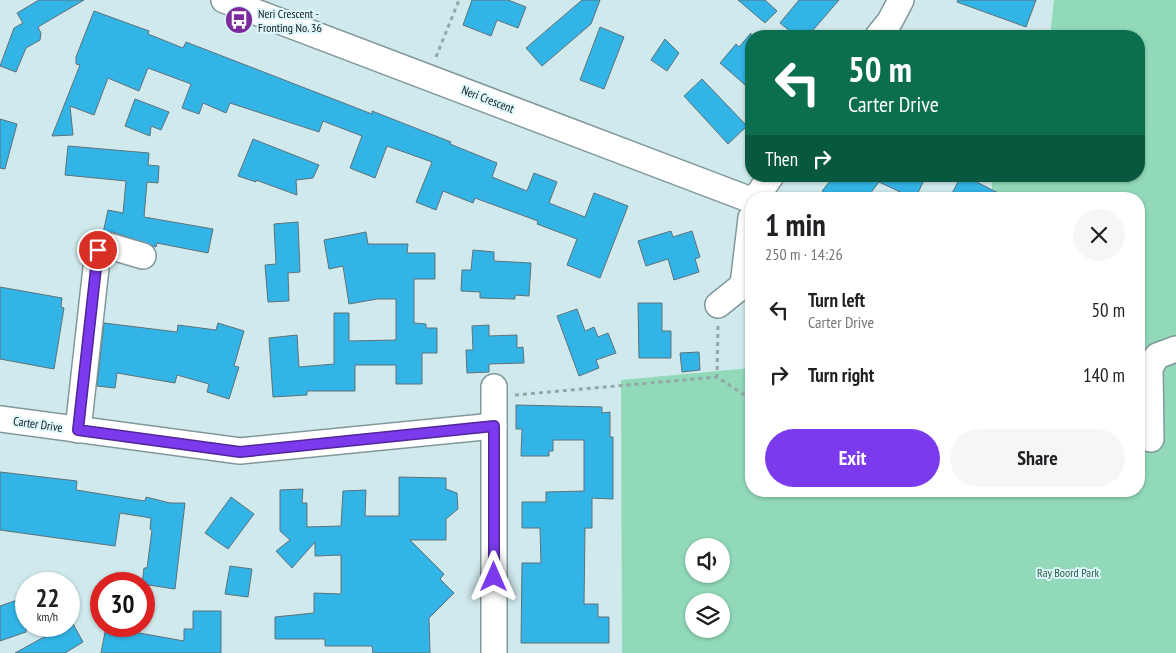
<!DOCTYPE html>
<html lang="en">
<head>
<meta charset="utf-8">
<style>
	:root { --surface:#fff; --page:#f6f6f6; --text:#202124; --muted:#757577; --accent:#7c3aed }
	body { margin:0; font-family:"PT Sans Narrow",sans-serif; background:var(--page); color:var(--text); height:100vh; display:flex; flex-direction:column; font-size:19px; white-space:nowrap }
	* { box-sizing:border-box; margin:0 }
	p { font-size:16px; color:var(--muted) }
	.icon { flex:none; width:28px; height:28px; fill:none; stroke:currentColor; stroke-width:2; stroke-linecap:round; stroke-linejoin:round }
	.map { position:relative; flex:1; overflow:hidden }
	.sheet { position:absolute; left:745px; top:192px; width:400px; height:305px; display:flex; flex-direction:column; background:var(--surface); border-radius:20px; box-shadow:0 1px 4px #0004 }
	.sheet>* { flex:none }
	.hud { position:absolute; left:745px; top:30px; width:400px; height:152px; border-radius:20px; box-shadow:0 1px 4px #0004; background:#0b6e4f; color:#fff; overflow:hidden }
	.fabs { position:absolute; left:685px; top:538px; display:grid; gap:10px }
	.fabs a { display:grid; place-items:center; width:45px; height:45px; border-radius:50%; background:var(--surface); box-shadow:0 1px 4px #0004; font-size:25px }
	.speed { position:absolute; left:15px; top:572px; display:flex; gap:10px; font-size:25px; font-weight:700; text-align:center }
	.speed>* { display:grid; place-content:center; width:65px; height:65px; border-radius:50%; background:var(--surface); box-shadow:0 1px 4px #0004; line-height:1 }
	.speed small { font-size:12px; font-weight:400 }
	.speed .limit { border:8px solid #d22; background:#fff; color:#111 }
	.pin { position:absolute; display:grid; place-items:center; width:42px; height:42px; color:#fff; margin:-21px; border:2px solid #fff; border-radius:50%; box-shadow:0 1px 5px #0007 }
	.me { position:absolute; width:55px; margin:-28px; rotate:0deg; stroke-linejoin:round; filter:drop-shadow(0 0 4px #0008) }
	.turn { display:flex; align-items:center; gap:18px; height:105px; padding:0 20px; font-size:22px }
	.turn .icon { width:65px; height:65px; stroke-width:2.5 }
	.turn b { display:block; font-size:35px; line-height:42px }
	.then { display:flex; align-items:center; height:48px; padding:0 20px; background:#0003; gap:10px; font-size:19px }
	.round { display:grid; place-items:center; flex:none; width:52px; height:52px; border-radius:26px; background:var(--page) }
	.overview { display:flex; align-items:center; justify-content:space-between; height:85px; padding:0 20px }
	h1 { font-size:30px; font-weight:600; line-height:38px }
	.cta { display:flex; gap:10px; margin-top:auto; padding:10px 20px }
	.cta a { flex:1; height:58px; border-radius:30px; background:var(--accent); color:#fff; font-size:20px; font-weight:600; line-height:58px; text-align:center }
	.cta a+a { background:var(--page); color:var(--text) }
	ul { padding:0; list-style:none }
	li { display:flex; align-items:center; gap:15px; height:65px; padding:0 20px }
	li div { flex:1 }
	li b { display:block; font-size:19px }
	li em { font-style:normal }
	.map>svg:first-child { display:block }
	.green { fill:#91d9b9; fill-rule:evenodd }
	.building { fill:#32b5e6; stroke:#5e717a }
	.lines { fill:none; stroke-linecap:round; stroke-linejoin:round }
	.minor-casing { stroke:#81989b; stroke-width:28 }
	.path { stroke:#93a7a9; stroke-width:3; stroke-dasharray:4 4; stroke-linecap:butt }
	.minor { stroke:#fff; stroke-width:25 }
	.route-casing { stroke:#51269a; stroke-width:12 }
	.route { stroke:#7c3aed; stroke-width:9 }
	.labels { text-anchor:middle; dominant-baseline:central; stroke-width:4; stroke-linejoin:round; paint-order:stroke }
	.poi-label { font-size:12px; fill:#111a1b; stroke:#ddf6fa; text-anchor:start }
	.street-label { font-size:12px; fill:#111a1b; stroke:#ddf6fa }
	.park-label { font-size:12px; fill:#2e5f4b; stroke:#ddf6fa }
</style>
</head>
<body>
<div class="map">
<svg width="1176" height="653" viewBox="0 0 1176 653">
	<rect width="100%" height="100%" fill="#d0e9ec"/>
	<path class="green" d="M1054,0h122v653h-554l-1,-273 130,-12v123h388v-292h-146l-2,-23h148v-140h-89zM694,546h27v28h-27zM694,601h27v28h-27z"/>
	<g class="building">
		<polygon points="39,0 84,0 38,27 41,33 40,40 26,48 16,72 0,66 14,28 23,23 17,13"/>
		<polygon points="472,0 508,0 526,7 518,28 497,20 491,36 463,25"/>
		<polygon points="582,0 600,0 591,24 542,66 526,48"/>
		<polygon points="738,0 765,0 777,11 765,23"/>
		<polygon points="799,0 839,0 808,36 796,36 780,23"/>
		<polygon points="958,0 1036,0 1026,27 957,2"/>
		<polygon points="94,11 149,31 148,34 183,48 186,42 372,114 372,111 451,142 450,144 497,163 492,177 527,191 534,173 557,182 549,203 585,217 594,193 628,206 600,278 567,265 577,239 537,224 538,221 475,198 473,203 443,191 436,210 416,202 432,162 387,146 375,178 350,168 362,136 323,121 319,132 230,103 226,113 203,103 199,114 182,108 191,84 148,68 139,91 108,78 94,115 70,106 73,135 52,136 80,65 76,64 76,57"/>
		<polygon points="600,27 624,37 604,89 580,80"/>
		<polygon points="751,33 751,90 720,63 736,44 739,47"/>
		<polygon points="665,39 679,53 667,71 651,60"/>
		<polygon points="702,79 747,126 728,144 684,96"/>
		<polygon points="135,99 169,112 161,130 151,126 150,136 125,126"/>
		<polygon points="0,119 17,124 5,169 0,168"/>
		<polygon points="253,139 319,165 313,178 296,180 297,195 256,180 256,182 238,176"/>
		<polygon points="68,146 149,153 148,165 159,166 158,183 147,182 144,217 213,229 208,253 157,243 156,247 153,246 113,232 103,233 108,210 123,213 126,181 65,175"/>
		<polygon points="834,176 926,176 915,199 879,182 866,199 832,199 822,191"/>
		<polygon points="961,176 965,176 1010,199 949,199"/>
		<polygon points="298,222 300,272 288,273 289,301 268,302 265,265 276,264 274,224"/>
		<polygon points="671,231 673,237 692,231 700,257 695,259 699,272 674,280 668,259 646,266 638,241"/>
		<polygon points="366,232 368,244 408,244 407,253 435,253 435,279 414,279 414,323 426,324 426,328 437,328 437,353 422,353 422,384 396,384 396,365 355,365 355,391 307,391 307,395 273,397 269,338 297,335 299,367 334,364 334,313 349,313 349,341 396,340 396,299 377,299 349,304 343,266 329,269 324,240"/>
		<polygon points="473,250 494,252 494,261 531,263 529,296 515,295 515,299 480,298 480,292 461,291 462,270 471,270"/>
		<polygon points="0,287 62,298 61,307 64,308 54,369 0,359"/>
		<polygon points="638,303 662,303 662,331 671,331 671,358 639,358"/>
		<polygon points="577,309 585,331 594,327 598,337 608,333 616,353 596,360 599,368 579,376 557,316"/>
		<polygon points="104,323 177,332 178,325 216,330 218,323 244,331 234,366 239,367 229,399 207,392 209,384 177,375 175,383 117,373 115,388 97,386"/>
		<polygon points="489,325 489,336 517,335 517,348 523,347 524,363 489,364 489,372 467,373 466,350 473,350 472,326"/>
		<polygon points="699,352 700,370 682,372 680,353"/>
		<polygon points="516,405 602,407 602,413 610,412 610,437 613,437 613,499 592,498 592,528 585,528 584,604 598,604 598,617 609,617 609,643 521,643 522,563 541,563 540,528 522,528 522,502 546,502 546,492 584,491 584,440 553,440 553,451 549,451 549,456 521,456 522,429 516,429"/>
		<polygon points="0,472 77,481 76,490 145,501 146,497 170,503 185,503 175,589 142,584 144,568 147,568 152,530 150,529 151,518 120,513 115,546 0,530"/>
		<polygon points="399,477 446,478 446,489 457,493 458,509 446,519 446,540 410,540 444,574 440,579 454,593 429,618 430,653 373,653 372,646 325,646 325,639 275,639 275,617 314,613 314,593 341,594 341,555 315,556 315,542 292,568 276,551 290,540 280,531 280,490 303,489 302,503 307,503 307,527 341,526 343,491 366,490 365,516 399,516"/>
		<polygon points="231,497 254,514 228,549 205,533"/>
		<polygon points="230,566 252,569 248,597 225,594"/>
		<polygon points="26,597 26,632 0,641 0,606"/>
		<polygon points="193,611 221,611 221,653 101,653 106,627 184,641 184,629 193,629"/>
		<polygon points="72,622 83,642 65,653 15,653 64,626 69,626"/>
	</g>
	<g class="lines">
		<defs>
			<g id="minor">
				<polyline points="224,0 751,200"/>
				<polyline points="878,36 890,21 901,0"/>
				<polyline points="755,199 771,176"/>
				<polyline points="718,305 743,285 751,218"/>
				<polyline points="0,419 240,451 494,426"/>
				<polyline points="78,430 98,250 109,246 143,256"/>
				<polyline points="1151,439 1150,368 1157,356 1176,349"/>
				<polyline points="494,653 494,387"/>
			</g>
		</defs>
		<use href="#minor" class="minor-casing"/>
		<g class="path">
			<polyline points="436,57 459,0"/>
			<polyline points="718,326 717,377 749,398"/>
			<polyline points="515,395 717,377"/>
		</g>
		<use href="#minor" class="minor"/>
	</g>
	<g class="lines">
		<defs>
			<polyline id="route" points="98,250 78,430 240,452 494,426 494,577"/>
		</defs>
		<use href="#route" class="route-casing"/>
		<use href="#route" class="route"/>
	</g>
	<defs>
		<symbol id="bus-disc" viewBox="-11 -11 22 22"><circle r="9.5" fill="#7b2b9c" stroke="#ddf6fa"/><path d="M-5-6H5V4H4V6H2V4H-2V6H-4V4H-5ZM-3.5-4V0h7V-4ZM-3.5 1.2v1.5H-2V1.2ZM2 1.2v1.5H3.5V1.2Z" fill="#fff"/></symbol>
	</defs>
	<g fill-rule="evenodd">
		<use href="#bus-disc" x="223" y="4" width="32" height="32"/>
	</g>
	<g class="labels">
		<g class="poi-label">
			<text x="258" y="13">Neri Crescent -<tspan x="258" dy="14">Fronting No. 36</tspan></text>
		</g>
		<g class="street-label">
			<text transform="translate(488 99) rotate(21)">Neri Crescent</text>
			<text transform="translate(38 424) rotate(8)">Carter Drive</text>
		</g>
		<g class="park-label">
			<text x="1068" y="572">Ray Boord Park</text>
		</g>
	</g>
</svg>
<div class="fabs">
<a><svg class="icon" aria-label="sound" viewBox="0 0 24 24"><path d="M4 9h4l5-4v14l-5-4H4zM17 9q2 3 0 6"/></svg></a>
<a><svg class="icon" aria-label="layers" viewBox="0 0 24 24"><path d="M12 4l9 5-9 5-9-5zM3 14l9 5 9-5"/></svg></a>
</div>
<div class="speed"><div>22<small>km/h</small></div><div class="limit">30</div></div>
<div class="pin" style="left:98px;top:250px;background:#d93025"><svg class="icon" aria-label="arrive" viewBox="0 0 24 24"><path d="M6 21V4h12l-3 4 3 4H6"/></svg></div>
<svg class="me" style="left:494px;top:577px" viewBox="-20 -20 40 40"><path d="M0-17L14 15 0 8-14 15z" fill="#7c3aed" stroke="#fff" stroke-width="4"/></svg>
<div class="hud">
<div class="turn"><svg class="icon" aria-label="left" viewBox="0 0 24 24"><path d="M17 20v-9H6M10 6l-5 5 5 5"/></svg><div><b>50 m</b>Carter Drive</div></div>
<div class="then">Then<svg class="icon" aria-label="right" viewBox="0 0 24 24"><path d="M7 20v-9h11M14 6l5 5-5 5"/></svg></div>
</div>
<section class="sheet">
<div class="overview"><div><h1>1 min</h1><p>250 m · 14:26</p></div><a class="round"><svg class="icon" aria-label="close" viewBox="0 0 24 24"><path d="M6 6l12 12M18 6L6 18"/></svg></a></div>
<ul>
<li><svg class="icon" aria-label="left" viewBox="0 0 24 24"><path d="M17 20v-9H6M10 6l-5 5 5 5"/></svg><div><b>Turn left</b><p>Carter Drive</p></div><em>50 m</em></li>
<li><svg class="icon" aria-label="right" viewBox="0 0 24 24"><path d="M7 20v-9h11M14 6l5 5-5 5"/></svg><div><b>Turn right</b></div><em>140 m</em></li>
</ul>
<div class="cta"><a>Exit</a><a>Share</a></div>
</section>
</div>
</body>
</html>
